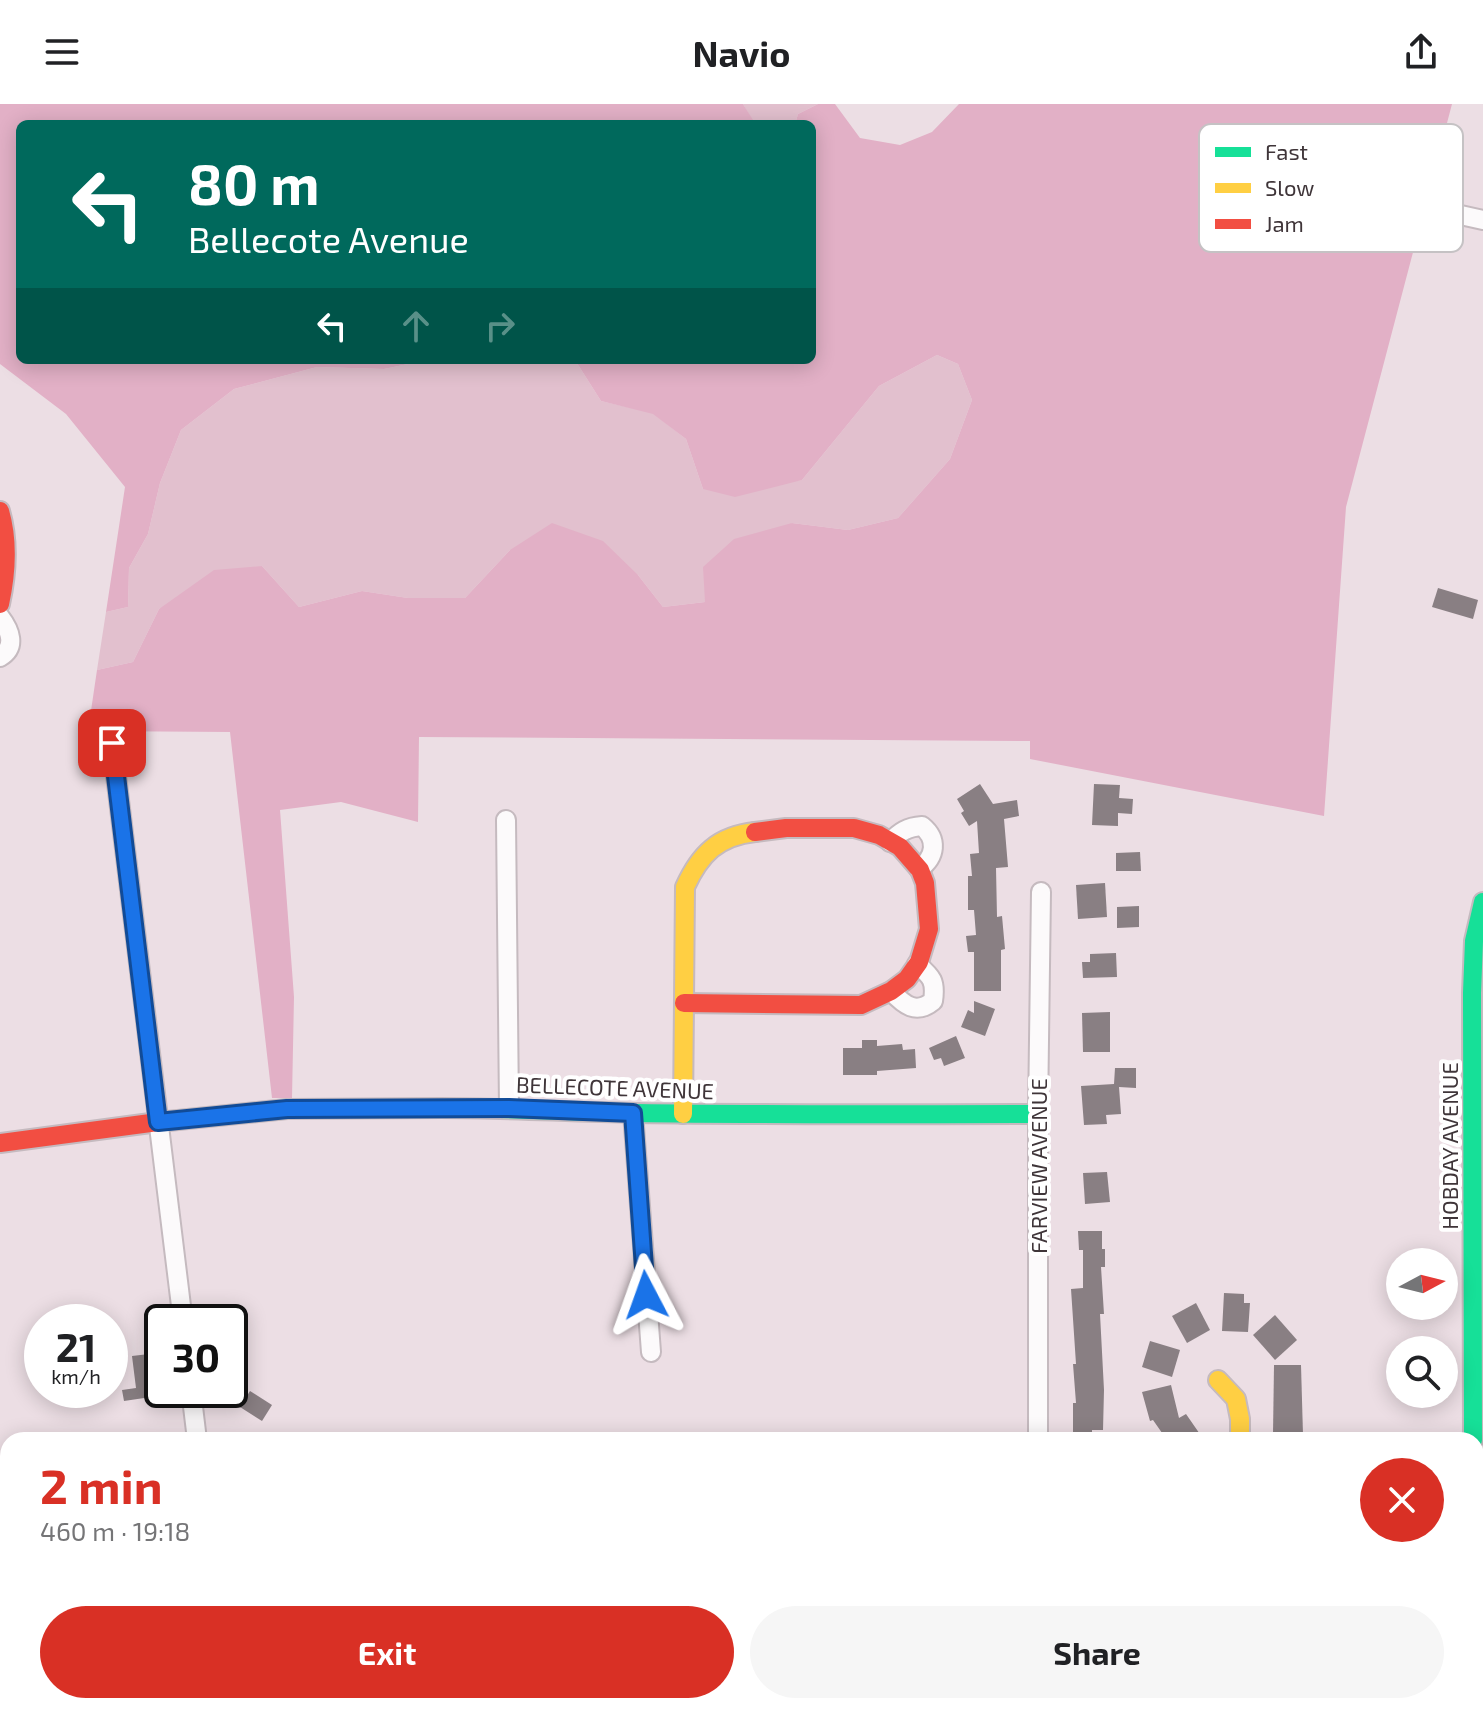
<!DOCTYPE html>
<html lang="en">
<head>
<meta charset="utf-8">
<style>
	:root { --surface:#fff; --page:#f6f6f6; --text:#202124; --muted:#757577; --accent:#d93025 }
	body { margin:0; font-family:"Exo 2",sans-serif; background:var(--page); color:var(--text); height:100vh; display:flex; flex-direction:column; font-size:30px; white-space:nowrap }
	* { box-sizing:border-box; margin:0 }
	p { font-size:26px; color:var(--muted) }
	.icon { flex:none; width:44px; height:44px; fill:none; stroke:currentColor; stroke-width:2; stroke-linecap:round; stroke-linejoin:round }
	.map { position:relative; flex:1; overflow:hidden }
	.drawer { position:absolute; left:0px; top:1328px; width:1484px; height:282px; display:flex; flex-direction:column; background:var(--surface); border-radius:24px 24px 0 0; box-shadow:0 4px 20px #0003 }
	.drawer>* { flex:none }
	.hud { position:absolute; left:16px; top:16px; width:800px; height:244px; border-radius:12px; box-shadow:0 4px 20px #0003; background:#00695c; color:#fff; overflow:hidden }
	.needle { width:52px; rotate:83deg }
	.controls { position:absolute; left:1386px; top:1144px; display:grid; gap:16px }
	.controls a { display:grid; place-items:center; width:72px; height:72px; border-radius:50%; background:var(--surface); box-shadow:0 4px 20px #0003; font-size:40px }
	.speed { position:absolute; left:24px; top:1200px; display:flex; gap:16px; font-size:40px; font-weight:700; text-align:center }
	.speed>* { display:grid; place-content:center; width:104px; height:104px; border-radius:50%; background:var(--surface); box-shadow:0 4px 20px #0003; line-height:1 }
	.speed small { font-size:20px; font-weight:400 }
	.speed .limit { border:4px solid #111; border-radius:12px; background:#fff; color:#111 }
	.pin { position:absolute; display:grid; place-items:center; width:68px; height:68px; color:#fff; margin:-34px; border-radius:16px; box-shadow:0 4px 12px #0006 }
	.me { position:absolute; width:88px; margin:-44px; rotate:356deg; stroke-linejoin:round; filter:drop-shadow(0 0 6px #0008) }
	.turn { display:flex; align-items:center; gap:28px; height:168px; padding:0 40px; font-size:36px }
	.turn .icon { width:104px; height:104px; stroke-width:2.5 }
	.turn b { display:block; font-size:56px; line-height:68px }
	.lanes { display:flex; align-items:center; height:76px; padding:0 40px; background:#0003; justify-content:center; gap:40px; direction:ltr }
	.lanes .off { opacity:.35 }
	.round { display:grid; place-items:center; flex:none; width:84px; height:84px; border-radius:42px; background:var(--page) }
	.overview { display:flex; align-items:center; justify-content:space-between; height:136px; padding:0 40px }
	h1 { font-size:48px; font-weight:700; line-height:60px; color:var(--accent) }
	.action { display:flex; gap:16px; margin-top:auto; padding:16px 40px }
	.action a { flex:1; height:92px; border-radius:48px; background:var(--accent); color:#fff; font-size:32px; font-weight:700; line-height:92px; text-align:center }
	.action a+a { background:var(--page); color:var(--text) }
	header { display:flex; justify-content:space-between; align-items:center; height:104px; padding:0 40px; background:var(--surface); font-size:36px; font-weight:700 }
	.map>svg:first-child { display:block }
	.green { fill:#e2c0ce }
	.forest { fill:#e2b0c6 }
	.building { fill:#897f83 }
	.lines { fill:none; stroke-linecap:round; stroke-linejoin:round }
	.street-casing { stroke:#c5babf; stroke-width:22 }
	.fast-casing { stroke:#c5babf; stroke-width:22 }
	.slow-casing { stroke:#c5babf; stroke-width:22 }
	.jam-casing { stroke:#c5babf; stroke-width:22 }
	.street { stroke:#fcfafb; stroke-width:18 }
	.fast { stroke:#16e098; stroke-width:18 }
	.slow { stroke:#ffcf43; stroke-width:18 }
	.jam { stroke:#f24e42; stroke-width:18 }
	.route-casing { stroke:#114b97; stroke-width:20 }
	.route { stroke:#1a73e8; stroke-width:14 }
	.labels { text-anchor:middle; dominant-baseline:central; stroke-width:8; stroke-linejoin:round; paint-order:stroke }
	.street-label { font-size:22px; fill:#3f3539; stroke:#fff }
	.key { fill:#fff; stroke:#c5c2c4; stroke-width:2 }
	.key-label { font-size:22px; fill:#3f3539 }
</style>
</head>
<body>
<header><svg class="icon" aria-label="menu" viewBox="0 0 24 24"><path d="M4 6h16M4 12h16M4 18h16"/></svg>Navio<svg class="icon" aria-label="share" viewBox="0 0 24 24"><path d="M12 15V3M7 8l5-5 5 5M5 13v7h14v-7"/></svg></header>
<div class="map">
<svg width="1483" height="1609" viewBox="0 0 1483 1609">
	<rect width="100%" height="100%" fill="#ecdee4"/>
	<g class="green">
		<polygon points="743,0 818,0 798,10 795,20 752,20 752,16"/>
		<polygon points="937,251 958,260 972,296 950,355 898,414 848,426 792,419 705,498 663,503 638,471 510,446 465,494 408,494 362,487 299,503 262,462 159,505 133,558 97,566 106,508 128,503 129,464 148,430 160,379 181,326 234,285 317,263 384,265 427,256 575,256 601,297 653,309 686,335 703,385 802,376 879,282"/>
	</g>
	<g class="forest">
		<polygon points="0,0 743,0 753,16 752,20 20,20 20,256 427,256 384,265 317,263 234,285 181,326 160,379 148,430 129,464 128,503 106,508 125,383 66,310 0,260"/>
		<polygon points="818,0 835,0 860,34 900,41 932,28 959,0 1452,0 1346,403 1324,712 1030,655 1030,637 419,633 418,718 341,698 280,706 294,893 292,994 272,994 230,628 88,627 97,566 133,558 159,505 214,466 262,462 299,503 362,487 408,494 465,494 510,446 552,419 603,437 638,471 663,503 705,498 703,463 734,435 792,419 848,426 898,414 950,355 972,296 958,260 937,251 879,282 802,376 735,393 703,385 686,335 653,310 601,297 575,256 812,256 812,20 795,20 798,10"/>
	</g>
	<g class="building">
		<polygon points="1438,484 1478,496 1473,515 1432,503"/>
		<polygon points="980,680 993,700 1017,696 1019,712 1004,715 1008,763 996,764 997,813 1002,812 1005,845 1001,846 1001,887 974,887 974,848 968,848 966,832 976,831 974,806 968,806 968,772 972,772 970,750 979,749 977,717 969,722 961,709 964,707 957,695"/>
		<polygon points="1094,680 1120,681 1119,694 1133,695 1132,710 1118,709 1118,722 1092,721"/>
		<polygon points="1140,748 1141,767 1116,767 1116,749"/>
		<polygon points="1105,779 1107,813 1078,815 1076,781"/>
		<polygon points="1139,802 1139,823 1117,824 1117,803"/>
		<polygon points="1116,849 1117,873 1083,874 1082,858 1090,858 1090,850"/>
		<polygon points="974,897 995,905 985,932 961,923 968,906 974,909"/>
		<polygon points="1110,908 1110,948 1083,948 1082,909"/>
		<polygon points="956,932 965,954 944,962 941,954 934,956 929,944"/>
		<polygon points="862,936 877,936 877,942 902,940 903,946 915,945 916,964 877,967 877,971 843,971 843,944 862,944"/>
		<polygon points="1115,964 1136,964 1136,984 1119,983 1121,1010 1106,1011 1107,1020 1084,1021 1081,982 1114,980"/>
		<polygon points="1107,1068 1110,1098 1085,1100 1083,1069"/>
		<polygon points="1078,1127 1102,1127 1102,1145 1105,1145 1105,1163 1101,1163 1104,1210 1100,1210 1104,1286 1103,1326 1092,1326 1092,1332 1073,1332 1073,1299 1076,1299 1073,1260 1076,1260 1071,1185 1083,1184 1083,1146 1079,1146"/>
		<polygon points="1224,1189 1244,1190 1244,1199 1250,1199 1248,1228 1222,1227"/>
		<polygon points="1196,1199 1210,1226 1187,1239 1172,1212"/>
		<polygon points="1275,1211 1297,1236 1275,1256 1253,1231"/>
		<polygon points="1150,1237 1180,1246 1172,1273 1142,1263"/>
		<polygon points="149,1250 153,1282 162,1280 162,1286 170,1286 171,1290 124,1297 122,1286 136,1284 132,1252"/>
		<polygon points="1274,1261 1301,1261 1303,1331 1273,1330"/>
		<polygon points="1171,1281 1179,1314 1186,1310 1204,1336 1167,1336 1153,1316 1150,1317 1142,1288"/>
		<polygon points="250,1287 272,1301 262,1317 240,1303"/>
	</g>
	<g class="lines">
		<defs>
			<g id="street">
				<polyline points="1429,104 1483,116"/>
				<path d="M0,513c10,13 17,30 0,40"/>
				<polyline points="112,639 183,1218"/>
				<polyline points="506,716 509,1004"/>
				<path d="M890,738c10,-10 17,-15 32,-16 16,13 14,31 -3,43"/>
				<path d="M891,887c13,14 25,24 42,10 3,-20 -1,-24 -16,-37"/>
				<polyline points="633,1009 651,1248"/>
				<polyline points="191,1286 197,1336"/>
				<polyline points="1038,1336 1038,1010 1041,788"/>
				<polyline points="230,1602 230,1609"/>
				<polyline points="1039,1602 1039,1609"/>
				<polyline points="1474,1602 1474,1609"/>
				<polyline points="449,1609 450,1602"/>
			</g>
			<g id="fast">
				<path d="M441,1004c65,0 130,4 195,5 134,2 268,1 402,1"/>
				<polyline points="1473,1336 1472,889 1474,837 1483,798"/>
			</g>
			<g id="slow">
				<path d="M683,1010l2,-227c15,-33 33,-51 70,-55"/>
				<polyline points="1218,1276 1236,1295 1240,1315 1240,1336"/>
			</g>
			<g id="jam">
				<path d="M0,407c9,31 7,61 0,93"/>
				<polyline points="684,899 861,901 891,887 907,875 919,858 929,825 925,779 920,766 900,743 879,731 854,724 786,724 755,728"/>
				<polyline points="0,1039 158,1018 287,1005 441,1004"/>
			</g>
		</defs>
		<use href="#street" class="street-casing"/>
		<use href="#fast" class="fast-casing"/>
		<use href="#slow" class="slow-casing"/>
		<use href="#jam" class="jam-casing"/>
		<use href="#street" class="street"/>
		<use href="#fast" class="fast"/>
		<use href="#slow" class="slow"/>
		<use href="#jam" class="jam"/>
	</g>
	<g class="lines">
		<defs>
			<polyline id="route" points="112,639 158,1018 287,1005 509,1004 633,1009 646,1191"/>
		</defs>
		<use href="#route" class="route-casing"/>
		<use href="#route" class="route"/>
	</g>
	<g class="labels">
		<g class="street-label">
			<text transform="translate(615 983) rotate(2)">BELLECOTE AVENUE</text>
			<text transform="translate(1449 1042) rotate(-90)">HOBDAY AVENUE</text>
			<text transform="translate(1038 1062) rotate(-90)">FARVIEW AVENUE</text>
		</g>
	</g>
	<rect x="1199" y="20" width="264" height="128" rx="12" class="key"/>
	<rect x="1215" y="43" width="36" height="10" fill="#16e098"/>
	<rect x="1215" y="79" width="36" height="10" fill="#ffcf43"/>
	<rect x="1215" y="115" width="36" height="10" fill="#f24e42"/>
	<g class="key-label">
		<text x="1265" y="56">Fast</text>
		<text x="1265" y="92">Slow</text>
		<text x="1265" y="128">Jam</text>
	</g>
</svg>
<div class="controls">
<a><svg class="needle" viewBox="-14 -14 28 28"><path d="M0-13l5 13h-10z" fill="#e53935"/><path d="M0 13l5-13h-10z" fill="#757577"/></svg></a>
<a><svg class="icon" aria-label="search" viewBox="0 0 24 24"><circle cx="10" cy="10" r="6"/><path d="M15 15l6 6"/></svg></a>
</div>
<div class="speed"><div>21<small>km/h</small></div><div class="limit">30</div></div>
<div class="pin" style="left:112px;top:639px;background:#d93025"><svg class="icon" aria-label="arrive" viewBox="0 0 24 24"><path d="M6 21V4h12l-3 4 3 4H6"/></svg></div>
<svg class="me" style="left:646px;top:1191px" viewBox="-20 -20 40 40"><path d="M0-17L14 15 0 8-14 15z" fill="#1a73e8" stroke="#fff" stroke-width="4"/></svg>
<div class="hud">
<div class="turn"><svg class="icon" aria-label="left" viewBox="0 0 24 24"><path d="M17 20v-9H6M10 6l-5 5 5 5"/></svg><div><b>80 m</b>Bellecote Avenue</div></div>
<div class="lanes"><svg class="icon" aria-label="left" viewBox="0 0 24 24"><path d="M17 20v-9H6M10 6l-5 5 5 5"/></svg><svg class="icon off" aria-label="ahead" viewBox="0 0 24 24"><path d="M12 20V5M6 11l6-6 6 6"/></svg><svg class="icon off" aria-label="right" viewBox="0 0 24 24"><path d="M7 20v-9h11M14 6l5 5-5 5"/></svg></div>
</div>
<section class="drawer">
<div class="overview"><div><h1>2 min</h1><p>460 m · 19:18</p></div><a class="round" style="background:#d93025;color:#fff"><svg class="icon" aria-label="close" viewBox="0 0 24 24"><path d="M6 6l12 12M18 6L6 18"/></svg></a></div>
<div class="action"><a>Exit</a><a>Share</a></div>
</section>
</div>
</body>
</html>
